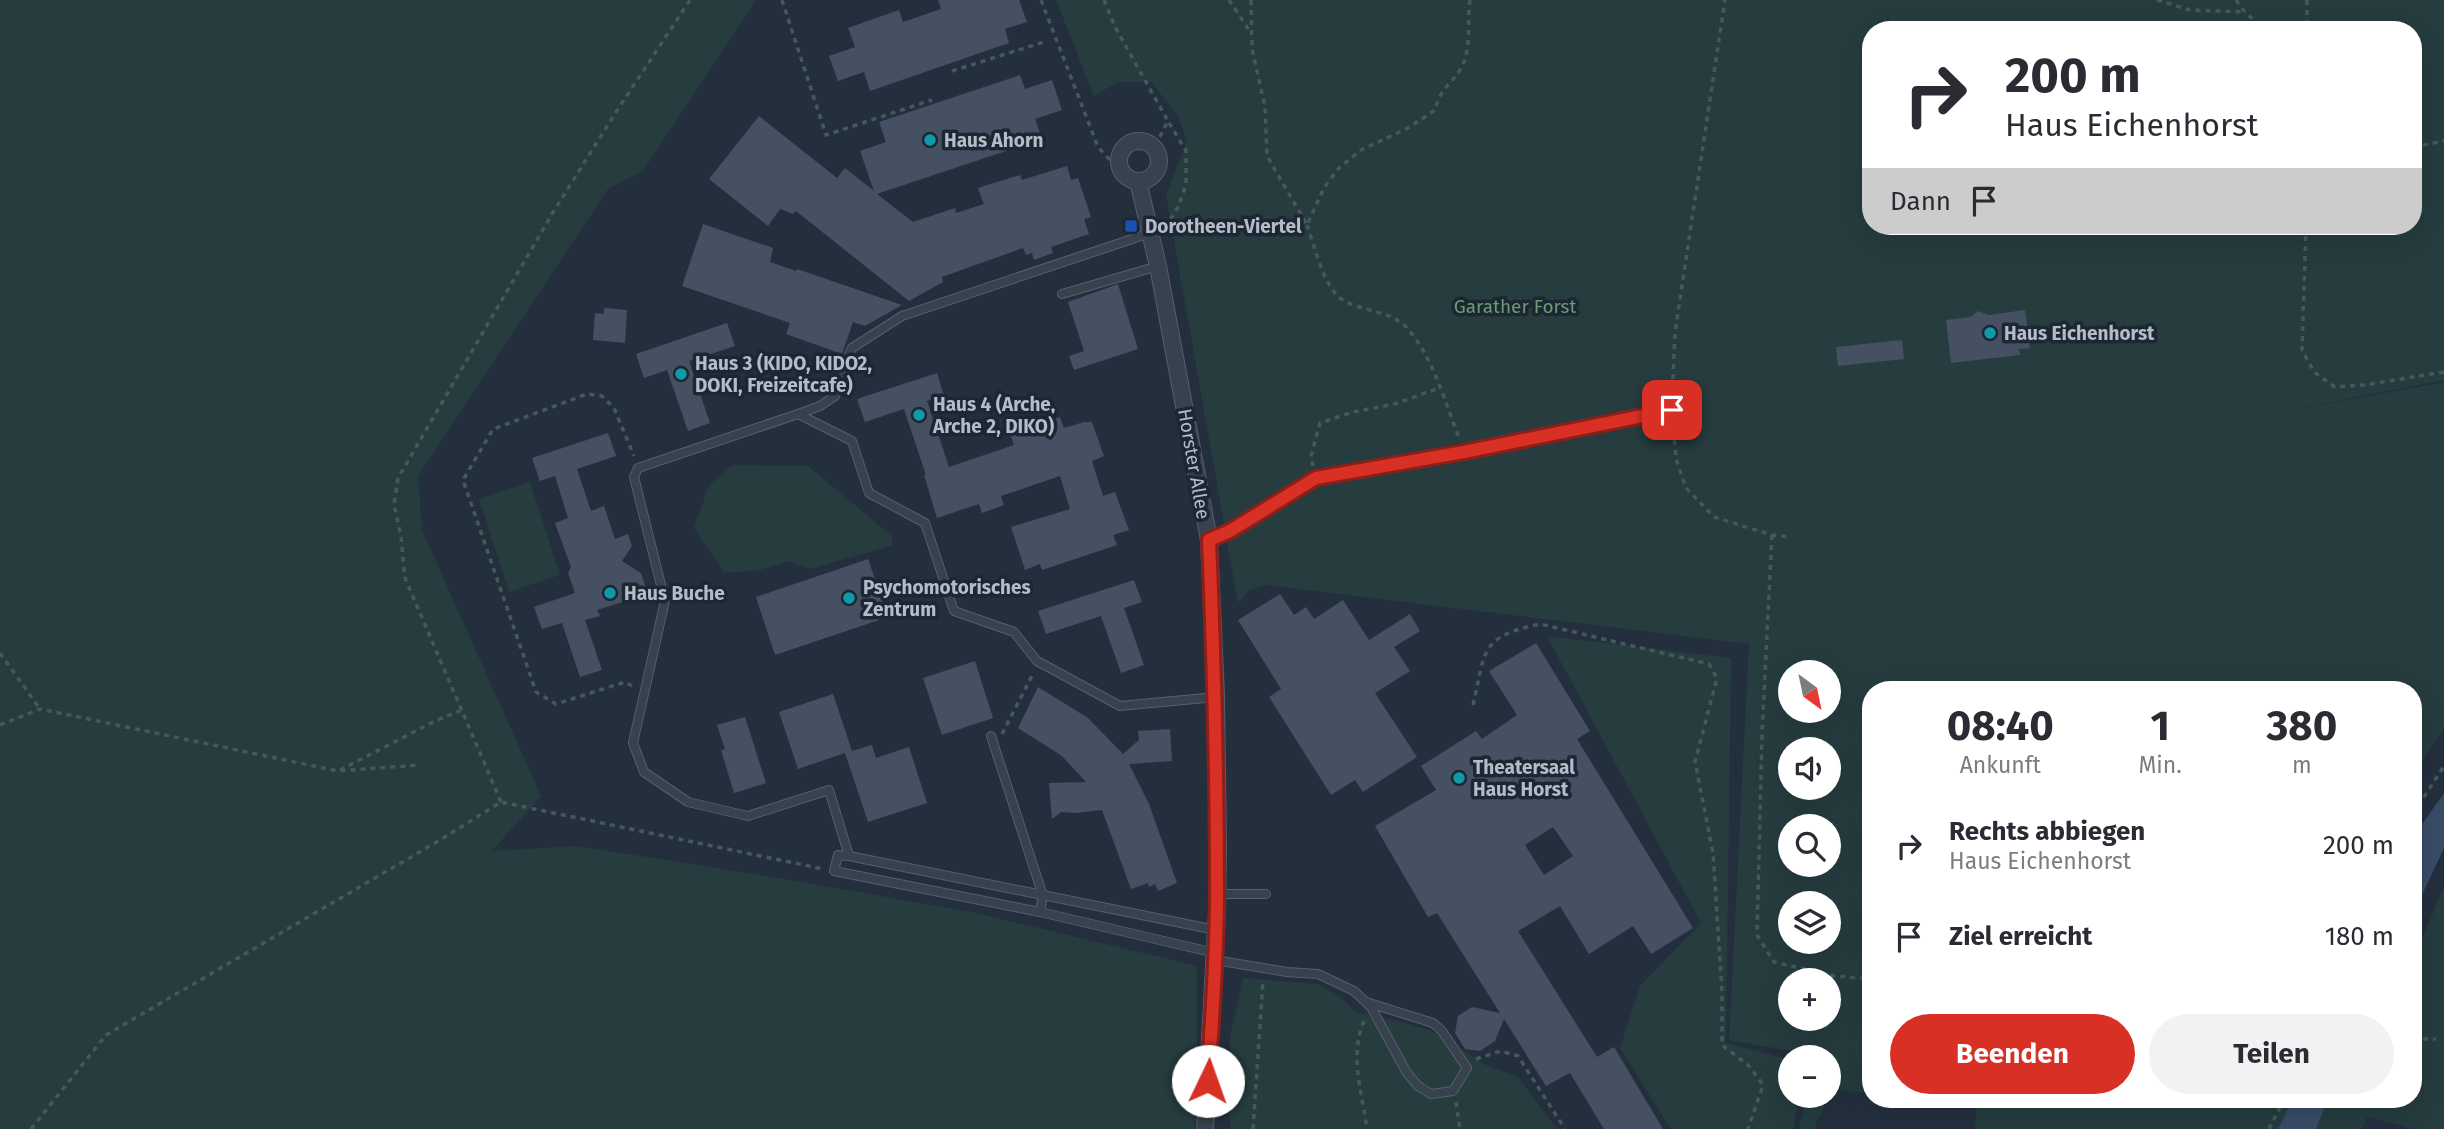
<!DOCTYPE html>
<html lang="de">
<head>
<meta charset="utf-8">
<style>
	:root { --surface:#fff; --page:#f2f2f3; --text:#2b2b33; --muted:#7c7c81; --accent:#d93025 }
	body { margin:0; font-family:"Fira Sans",sans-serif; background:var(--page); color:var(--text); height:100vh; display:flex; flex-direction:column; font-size:26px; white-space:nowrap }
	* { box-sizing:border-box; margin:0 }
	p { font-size:23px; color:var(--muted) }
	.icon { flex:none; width:38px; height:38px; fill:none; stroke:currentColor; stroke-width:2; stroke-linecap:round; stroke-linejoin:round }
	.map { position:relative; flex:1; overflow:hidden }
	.drawer { position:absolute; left:1862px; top:681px; width:560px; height:427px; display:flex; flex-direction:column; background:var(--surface); border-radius:28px; box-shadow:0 7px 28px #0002 }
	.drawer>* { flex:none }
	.banner { position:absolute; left:1862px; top:21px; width:560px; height:214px; border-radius:28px; box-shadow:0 7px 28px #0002; background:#fff; color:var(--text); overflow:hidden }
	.needle { width:46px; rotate:147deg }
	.tools { position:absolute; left:1778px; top:660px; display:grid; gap:14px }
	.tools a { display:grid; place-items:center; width:63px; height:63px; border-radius:50%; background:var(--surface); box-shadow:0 7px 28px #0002; font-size:35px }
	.pin { position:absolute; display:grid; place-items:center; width:60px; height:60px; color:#fff; margin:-30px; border-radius:14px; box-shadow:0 4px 10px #0006 }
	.me { position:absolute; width:77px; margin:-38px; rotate:3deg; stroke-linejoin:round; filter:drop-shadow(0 0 5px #0008) }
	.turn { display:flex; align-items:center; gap:24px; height:147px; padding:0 28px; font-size:32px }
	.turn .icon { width:91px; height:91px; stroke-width:2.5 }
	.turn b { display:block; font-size:49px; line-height:60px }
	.then { display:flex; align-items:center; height:66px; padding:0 28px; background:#0003; gap:14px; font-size:26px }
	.eta { display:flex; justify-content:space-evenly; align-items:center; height:119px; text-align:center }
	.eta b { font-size:42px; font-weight:700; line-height:49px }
	.primary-button { display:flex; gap:14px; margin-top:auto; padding:14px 28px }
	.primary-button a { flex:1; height:80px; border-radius:42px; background:var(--accent); color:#fff; font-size:28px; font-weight:700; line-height:80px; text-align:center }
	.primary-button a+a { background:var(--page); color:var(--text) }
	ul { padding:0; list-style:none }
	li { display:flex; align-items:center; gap:21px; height:91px; padding:0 28px }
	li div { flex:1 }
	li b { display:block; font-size:26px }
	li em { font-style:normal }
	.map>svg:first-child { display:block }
	.green { fill:#263c3f; fill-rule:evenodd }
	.water { fill:#394c67 }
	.building { fill:#455162; fill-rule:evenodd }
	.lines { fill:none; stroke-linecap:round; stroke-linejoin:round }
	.service-casing { stroke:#565f6c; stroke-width:10 }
	.minor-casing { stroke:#565f6c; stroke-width:18 }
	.path { stroke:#44595c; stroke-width:3.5; stroke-dasharray:5 5; stroke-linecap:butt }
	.service { stroke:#38414e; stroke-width:8 }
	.minor { stroke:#38414e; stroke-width:16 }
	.route-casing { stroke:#8d1f18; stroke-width:18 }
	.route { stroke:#d93025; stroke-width:12 }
	.culture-dot { fill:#0f9aa8; stroke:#1d2633; stroke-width:2.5 }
	.transit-dot { fill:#1a4fb4; stroke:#1d2633; stroke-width:2.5 }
	.labels { text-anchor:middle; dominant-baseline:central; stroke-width:7; stroke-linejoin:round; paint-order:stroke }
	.poi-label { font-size:19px; font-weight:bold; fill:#b4bcc9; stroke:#1d2633; text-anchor:start }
	.park-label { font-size:19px; fill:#6b9a76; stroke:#1d2633 }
	.street-label { font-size:19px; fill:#b4bcc9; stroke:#1d2633 }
</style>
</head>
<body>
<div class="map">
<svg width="2444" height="1129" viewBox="0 0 2444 1129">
	<rect width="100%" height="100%" fill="#242f3e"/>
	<g class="green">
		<polygon points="0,0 756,0 643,171 608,189 418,476 422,530 541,796 492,851 577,846 767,876 972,912 1197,966 1197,1085 1194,1129 0,1129"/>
		<path d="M1056,0h1388v380l-161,32 161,-30v346l-31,46v-84h-542v403l-40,-3 -17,39h-15l7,-33h23v-39h-16v-2l-84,-15 20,-396 -484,-59 -16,5 -11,13 -72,-408 21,-54 -10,-27 -26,-32h-33l-24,14zM1871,30h542v196h-542zM1790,672h39v38h-39zM1790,749h39v39h-39zM1790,826h39v38h-39zM1790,903h39v39h-39zM1790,980h39v38h-39z"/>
		<polygon points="733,465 808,466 892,536 893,545 810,569 789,561 756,571 724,572 694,528 709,485"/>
		<polygon points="530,482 560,575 509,592 479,499"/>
		<polygon points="1547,636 1731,658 1726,1043 1790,1060 1790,1096 1799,1096 1793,1129 1671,1129 1620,1048 1640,986 1701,923"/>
		<polygon points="2444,886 2444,1129 2414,1129 2367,1117 2362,1129 1975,1129 1977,1101 1948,1099 2413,1099 2413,961"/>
		<polygon points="1243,978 1317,984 1340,997 1356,1012 1395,1020 1434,1032 1486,1065 1518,1077 1557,1129 1230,1129 1230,1037"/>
	</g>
	<g class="water">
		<polygon points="2444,793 2444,848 2413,914 2413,837"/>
		<polygon points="2293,1099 2328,1099 2316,1129 2278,1129"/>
	</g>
	<g class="building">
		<polygon points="938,0 1019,0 1027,22 1005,29 1009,43 870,91 864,72 838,81 829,56 855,47 848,28 899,10 903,22 941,9"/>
		<polygon points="1020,75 1025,89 1052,80 1062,110 1035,119 1042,139 877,194 913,222 955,208 956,213 984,204 978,188 1020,175 1022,180 1067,166 1071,180 1078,178 1091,217 1084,219 1089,234 1051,247 1053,253 1034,260 1032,253 1026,255 1023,248 942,277 943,282 909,301 796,211 793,214 780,209 768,226 709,179 759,116 837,178 845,168 874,191 860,151 886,142 879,122"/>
		<polygon points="703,224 773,248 770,262 796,271 797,269 902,305 865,326 853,322 842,354 786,334 790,323 682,286"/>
		<polygon points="1118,284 1138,349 1074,370 1069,356 1084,351 1068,302"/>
		<polygon points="604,308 627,310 625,343 593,340 595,313 604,314"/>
		<polygon points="2025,310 2027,325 2032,329 2033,337 2029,341 2030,348 2019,349 2020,355 1951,363 1946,320 1971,317 1978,311 1989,315"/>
		<polygon points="727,323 735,346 689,361 710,423 688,431 667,370 644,378 636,354"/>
		<polygon points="1902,340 1904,359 1838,366 1836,347"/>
		<polygon points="937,373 944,396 927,401 949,467 1014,445 1010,434 1060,417 1064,428 1084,422 1092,422 1104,456 1092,461 1103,496 1115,492 1129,530 1113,535 1117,545 1042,570 1040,564 1025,570 1011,527 1070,509 1060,476 1001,496 1004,505 982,513 979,504 937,518 924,475 926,475 904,409 865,422 857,399"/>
		<polygon points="608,433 616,456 577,469 591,511 604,506 615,539 628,534 632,546 622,561 641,573 648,594 597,610 600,616 585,620 602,670 580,677 562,623 542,629 534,607 575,593 568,573 571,567 555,523 568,518 555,476 540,481 532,458"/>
		<polygon points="868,559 888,617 775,655 756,597"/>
		<polygon points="1134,580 1142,602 1124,608 1144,665 1121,673 1101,616 1046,634 1038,611"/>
		<polygon points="1280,594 1294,615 1306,607 1314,619 1343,600 1369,640 1410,614 1420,631 1394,647 1410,671 1375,693 1417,757 1363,792 1355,780 1331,795 1269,697 1281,689 1238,620"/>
		<path d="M1536,643l54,88 -13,8 116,189 -42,26 -18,-28 -44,28 -29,-48 -42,25 79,126 17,-10 49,82h-59l-34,-56 -24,13 -42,-67 -9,22 -15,10 -15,-2 -10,-16 3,-17 14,-9 28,6 -63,-100 -9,4 -53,-91 61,-36 -15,-24 55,-35 6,8 35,-24 -28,-44zM1553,827l20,29 -29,19 -19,-30z"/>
		<polygon points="975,661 993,718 942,735 923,678"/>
		<polygon points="1038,687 1088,718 1123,754 1139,740 1138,731 1170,729 1172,761 1129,764 1149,804 1177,883 1158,891 1155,884 1149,887 1148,883 1131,889 1102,810 1077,813 1061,812 1052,819 1049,783 1086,782 1062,756 1018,728"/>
		<polygon points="833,694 852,751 872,745 876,758 909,747 927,803 868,822 845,753 798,769 779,712"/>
		<polygon points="745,717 766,783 734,793 721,750 725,749 717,725"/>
	</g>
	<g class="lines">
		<defs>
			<g id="service">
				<polyline points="1062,294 1158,266"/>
				<polyline points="798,414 820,406 835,396 842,370 852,348 902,316 1150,233"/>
				<polyline points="1209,540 1230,531 1316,478 1464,452 1672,410"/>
				<polyline points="991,736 1043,896 1040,912"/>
				<polyline points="849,856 829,790 748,816 688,802 644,772 633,743 665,601 634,477 638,468 798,414 852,441 869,493 925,523 954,611 1014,632 1037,661 1120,706 1216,697"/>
				<polyline points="1217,894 1266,894"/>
				<polyline points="1215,953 1040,912 834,871 838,855 849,856 1216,930"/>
				<polyline points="1215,960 1287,972 1318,974 1354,991 1371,1007 1407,1073 1418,1086 1431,1094 1453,1091 1467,1068 1442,1031 1433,1023 1366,1002"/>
			</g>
			<g id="minor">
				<circle cx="1139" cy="161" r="20"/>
				<polyline points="1138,181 1158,266 1209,540 1216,697 1218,848 1217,912 1205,1129"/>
			</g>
		</defs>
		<use href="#service" class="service-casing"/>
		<use href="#minor" class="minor-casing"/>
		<g class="path">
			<polyline points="782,0 826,135 932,100"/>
			<polyline points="1041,0 1098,147 1109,159 1119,165"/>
			<polyline points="1104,0 1115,27 1168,121 1154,148"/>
			<polyline points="1229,0 1251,33"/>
			<path d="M1251,0l1,49 13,58 2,49 40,69 17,-37 14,-19 23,-19 47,-22 27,-18c5,-24 22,-29 29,-48 7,-20 3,-41 6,-62"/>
			<polyline points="2157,0 2190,10 2245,12"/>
			<polyline points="2236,0 2245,12 2265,30"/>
			<polyline points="2307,0 2307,30"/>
			<polyline points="952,71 1047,41"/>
			<polyline points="2413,147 2444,141"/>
			<path d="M1307,225c8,22 14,52 29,69 15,18 55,14 72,35 26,30 37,74 52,111"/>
			<polyline points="2306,226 2302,350 2314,372 2335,387 2364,385 2444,372"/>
			<polyline points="1165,228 1178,207 1186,185 1186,151 1168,121"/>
			<polyline points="1672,399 1675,332 1725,0"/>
			<polyline points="1673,420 1676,459 1686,488 1714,517 1772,535 1791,537"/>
			<polyline points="1313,466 1311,456 1320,423 1353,412 1395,404 1439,388"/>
			<polyline points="1772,535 1762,734 1757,935 1774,962 1835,976 1871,979"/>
			<polyline points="0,653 40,709"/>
			<polyline points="632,686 625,682 556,704 536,692 463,480 493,429 587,394 602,396 614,408 634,456"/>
			<path d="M1473,705c13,-55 6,-68 67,-81l169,40 8,14 -22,84 18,91 9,139v53l27,21 14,19 -15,44"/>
			<polyline points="0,725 40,709 338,771 419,765"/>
			<polyline points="1002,734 1034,672"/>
			<polyline points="340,770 435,721 462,710"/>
			<polyline points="501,802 405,578 401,536 394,505 398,478 552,214 616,112 690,0"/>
			<polyline points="2413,814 2444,766"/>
			<path d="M1364,1021c-15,36 -2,71 3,108"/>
			<polyline points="2413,1039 2436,1039"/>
			<polyline points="1476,1059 1501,1051 1518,1056 1565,1129"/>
			<polyline points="1456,1102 1460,1129"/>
			<polyline points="31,1129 106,1035 440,840 501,802 823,869"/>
			<polyline points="1253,1129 1263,981"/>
			<polyline points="2269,1129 2284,1099"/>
		</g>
		<use href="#service" class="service"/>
		<use href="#minor" class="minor"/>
	</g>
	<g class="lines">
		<defs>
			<path id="route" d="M1208,1081c4,-62 9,-124 9,-186 0,-118 -3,-236 -8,-355l21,-9 86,-53 148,-26 208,-42"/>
		</defs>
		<use href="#route" class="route-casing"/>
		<use href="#route" class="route"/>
	</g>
	<g class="culture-dot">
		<circle cx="930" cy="140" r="7"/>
		<circle cx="1990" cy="333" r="7"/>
		<circle cx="681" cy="374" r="7"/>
		<circle cx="919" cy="415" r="7"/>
		<circle cx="610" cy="593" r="7"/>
		<circle cx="849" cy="598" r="7"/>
		<circle cx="1459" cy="778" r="7"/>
	</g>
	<rect class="transit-dot" x="1124" y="219" width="14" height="14" rx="3.5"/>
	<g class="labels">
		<g class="poi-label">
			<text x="944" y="140">Haus Ahorn</text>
			<text x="1145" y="226">Dorotheen-Viertel</text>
			<text x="2004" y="333">Haus Eichenhorst</text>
			<text x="695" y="363">Haus 3 (KIDO, KIDO2,<tspan x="695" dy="22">DOKI, Freizeitcafe)</tspan></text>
			<text x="933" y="404">Haus 4 (Arche,<tspan x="933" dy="22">Arche 2, DIKO)</tspan></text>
			<text x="863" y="587">Psychomotorisches<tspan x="863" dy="22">Zentrum</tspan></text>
			<text x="624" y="593">Haus Buche</text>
			<text x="1473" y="767">Theatersaal<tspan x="1473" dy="22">Haus Horst</tspan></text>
		</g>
		<g class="park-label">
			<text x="1515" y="306">Garather Forst</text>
		</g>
		<g class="street-label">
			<text transform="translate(1194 464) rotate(80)">Horster Allee</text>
		</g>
	</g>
</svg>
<div class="tools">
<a><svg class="needle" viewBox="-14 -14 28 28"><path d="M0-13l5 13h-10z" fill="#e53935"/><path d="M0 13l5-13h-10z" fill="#7c7c81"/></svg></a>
<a><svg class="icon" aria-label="sound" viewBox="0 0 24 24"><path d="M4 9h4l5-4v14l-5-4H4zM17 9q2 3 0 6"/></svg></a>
<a><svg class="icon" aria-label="search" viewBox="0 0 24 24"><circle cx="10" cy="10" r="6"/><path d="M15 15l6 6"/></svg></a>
<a><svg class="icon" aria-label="layers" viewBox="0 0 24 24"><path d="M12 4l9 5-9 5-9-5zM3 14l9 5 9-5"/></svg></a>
<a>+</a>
<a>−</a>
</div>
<div class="pin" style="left:1672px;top:410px;background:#d93025"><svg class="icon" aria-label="arrive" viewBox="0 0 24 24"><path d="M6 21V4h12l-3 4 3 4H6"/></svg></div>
<svg class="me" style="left:1208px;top:1081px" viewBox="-20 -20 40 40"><circle r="19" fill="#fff"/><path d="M0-13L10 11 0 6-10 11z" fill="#d93025"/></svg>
<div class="banner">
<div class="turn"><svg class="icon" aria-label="right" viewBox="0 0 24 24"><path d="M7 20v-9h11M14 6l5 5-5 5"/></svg><div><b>200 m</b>Haus Eichenhorst</div></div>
<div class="then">Dann<svg class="icon" aria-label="arrive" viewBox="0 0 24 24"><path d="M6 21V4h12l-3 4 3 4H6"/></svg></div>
</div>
<section class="drawer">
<div class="eta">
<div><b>08:40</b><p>Ankunft</p></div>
<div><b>1</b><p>Min.</p></div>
<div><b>380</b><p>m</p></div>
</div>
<ul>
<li><svg class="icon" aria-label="right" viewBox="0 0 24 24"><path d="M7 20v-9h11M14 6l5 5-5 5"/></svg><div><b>Rechts abbiegen</b><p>Haus Eichenhorst</p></div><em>200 m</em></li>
<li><svg class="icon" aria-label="arrive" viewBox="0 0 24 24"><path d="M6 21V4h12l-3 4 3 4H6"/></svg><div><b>Ziel erreicht</b></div><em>180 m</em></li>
</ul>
<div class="primary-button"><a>Beenden</a><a>Teilen</a></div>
</section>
</div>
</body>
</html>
